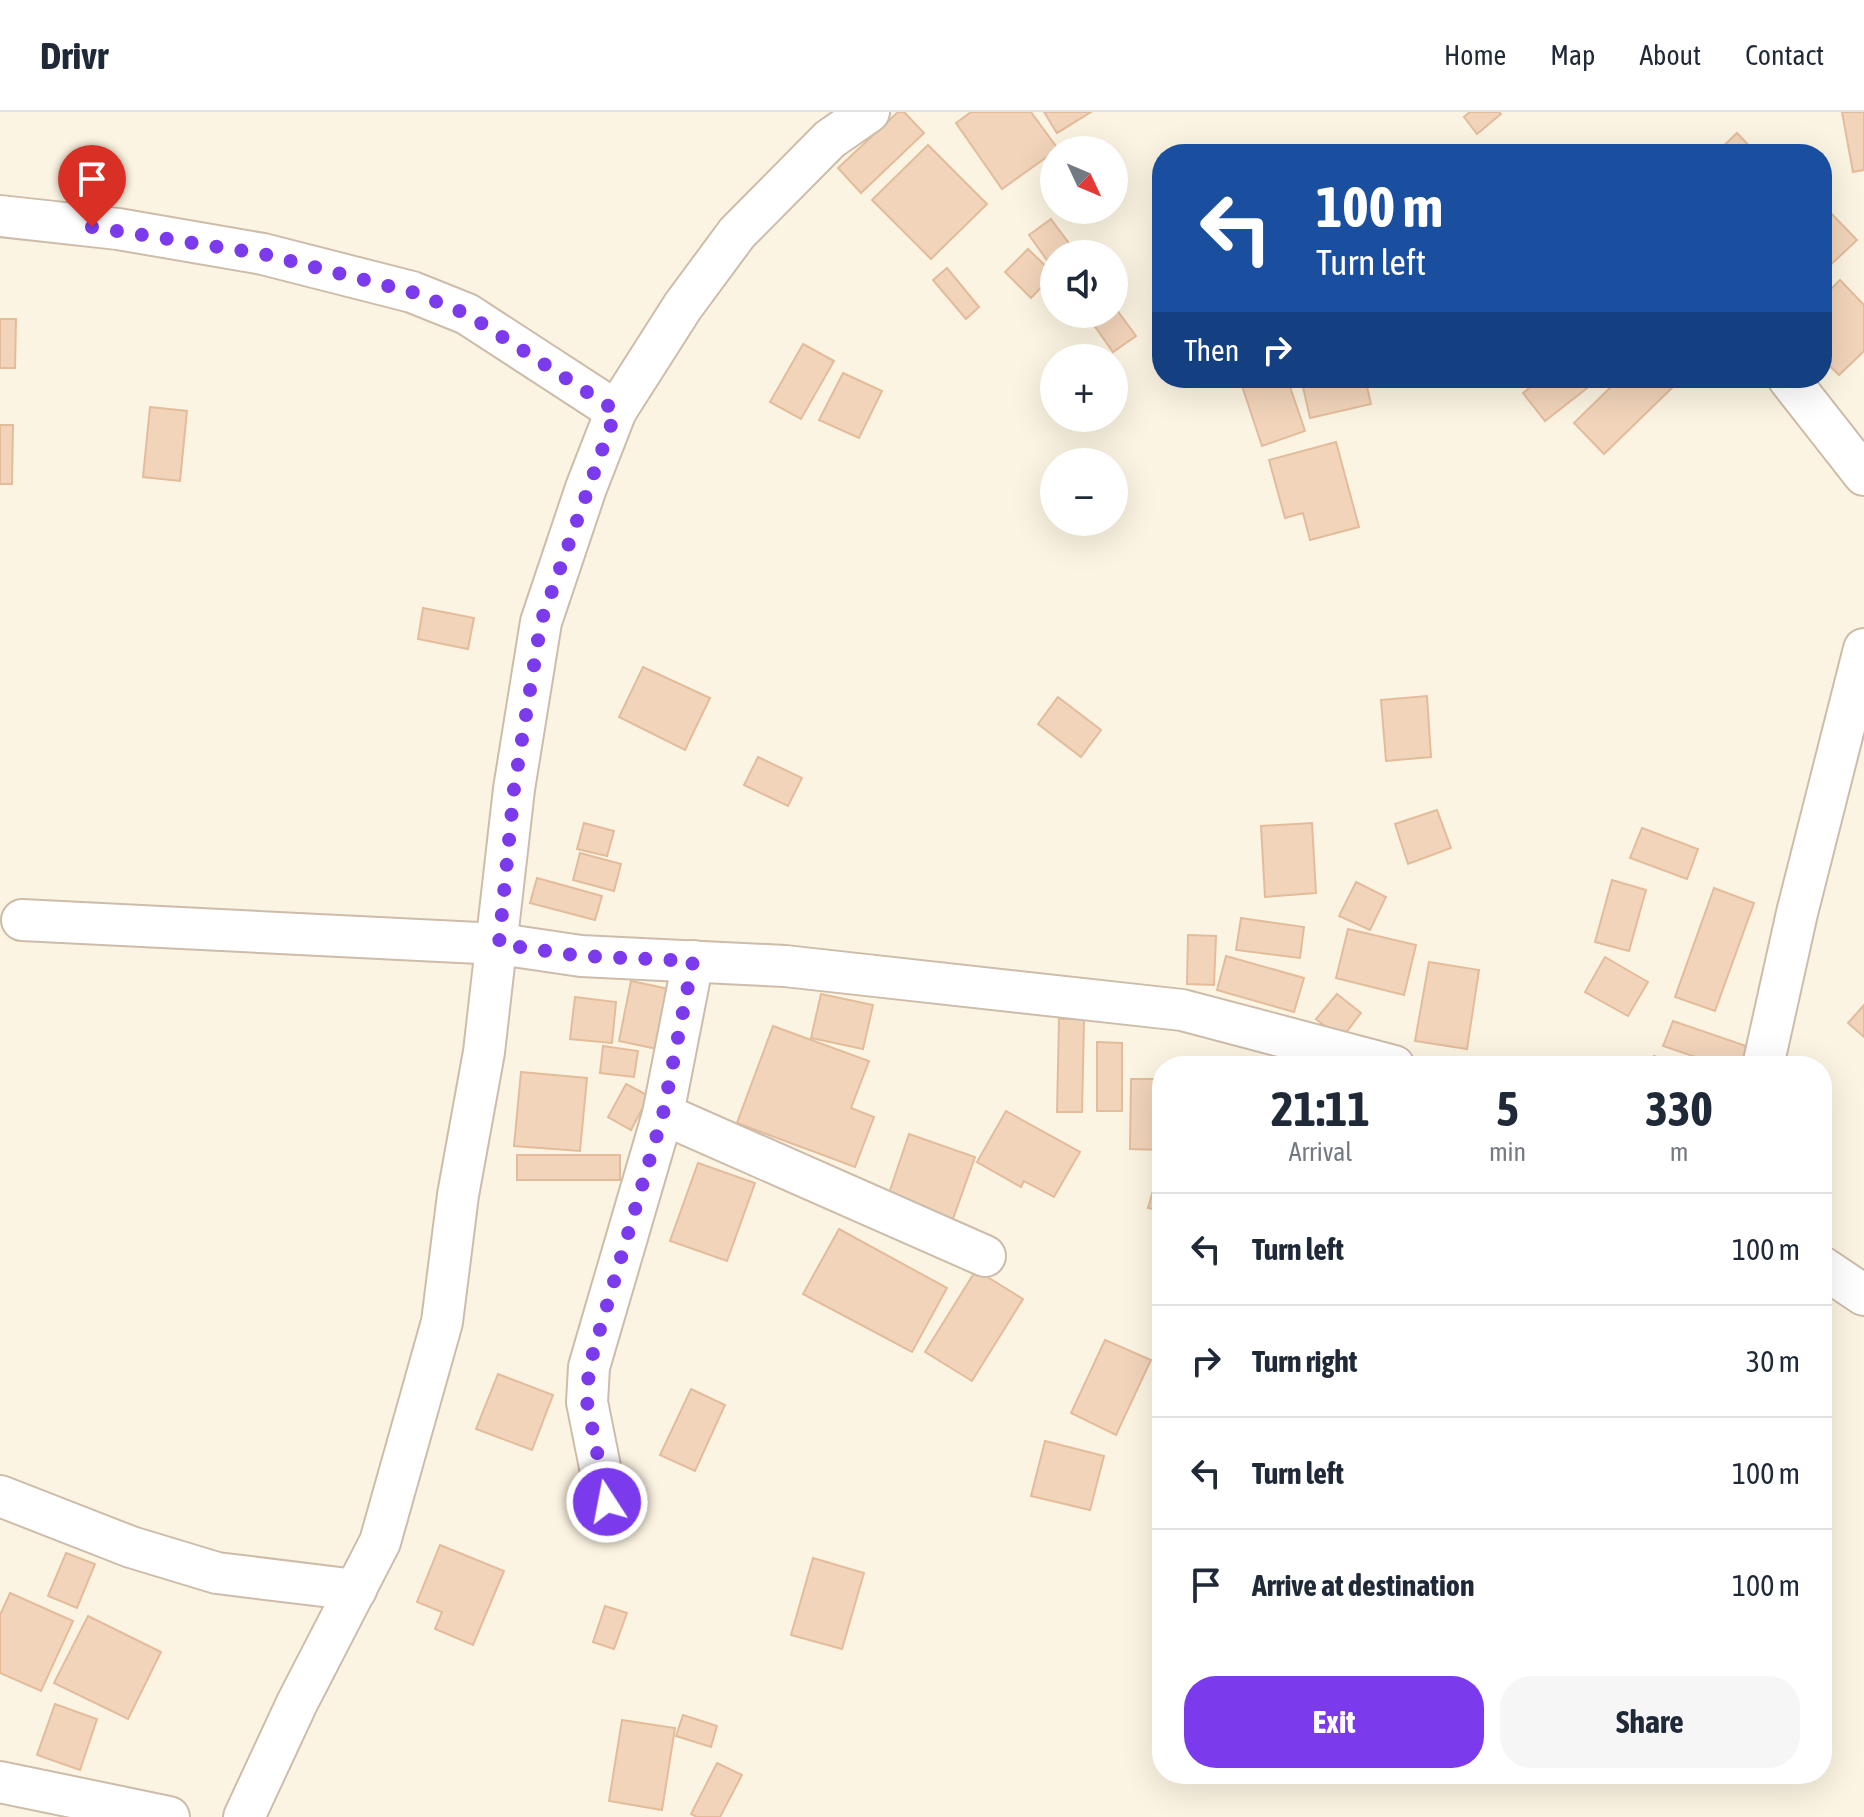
<!DOCTYPE html>
<html lang="en">
<head>
<meta charset="utf-8">
<style>
	:root { --surface:#fff; --page:#f6f6f7; --text:#1f2937; --muted:#747a83; --line:#e0e1e3; --accent:#7c3aed }
	body { margin:0; font-family:"Asap Condensed",sans-serif; background:var(--page); color:var(--text); height:100vh; display:flex; flex-direction:column; font-size:30px; white-space:nowrap }
	* { box-sizing:border-box; margin:0 }
	p { font-size:26px; color:var(--muted) }
	.icon { flex:none; width:44px; height:44px; fill:none; stroke:currentColor; stroke-width:2; stroke-linecap:round; stroke-linejoin:round }
	.map { position:relative; flex:1; overflow:hidden }
	.details { position:absolute; left:1152px; top:944px; width:680px; height:728px; display:flex; flex-direction:column; background:var(--surface); border-radius:32px; box-shadow:0 8px 32px #0002 }
	.details>* { flex:none }
	.guide { position:absolute; left:1152px; top:32px; width:680px; height:244px; border-radius:32px; box-shadow:0 8px 32px #0002; background:#1a4fa0; color:#fff; overflow:hidden }
	.needle { width:52px; rotate:134deg }
	.buttons { position:absolute; left:1040px; top:24px; display:grid; gap:16px }
	.buttons a { display:grid; place-items:center; width:88px; height:88px; border-radius:50%; background:var(--surface); box-shadow:0 8px 32px #0002; font-size:40px }
	.pin { position:absolute; display:grid; place-items:center; width:68px; height:68px; color:#fff; margin:-82px -34px; border-radius:50% 50% 50% 0; rotate:-45deg; box-shadow:0 0 8px #0007 }
	.pin .icon { rotate:45deg }
	.me { position:absolute; width:88px; margin:-44px; rotate:349deg; stroke-linejoin:round; filter:drop-shadow(0 0 6px #0008) }
	.turn { display:flex; align-items:center; gap:28px; height:168px; padding:0 32px; font-size:36px }
	.turn .icon { width:104px; height:104px; stroke-width:2.5 }
	.turn b { display:block; font-size:56px; line-height:68px }
	.then { display:flex; align-items:center; height:76px; padding:0 32px; background:#0003; gap:16px; font-size:30px }
	.eta { display:flex; justify-content:space-evenly; align-items:center; height:136px; text-align:center }
	.eta b { font-size:48px; font-weight:700; line-height:56px }
	.action { display:flex; gap:16px; margin-top:auto; padding:16px 32px }
	.action a { flex:1; height:92px; border-radius:32px; background:var(--accent); color:#fff; font-size:32px; font-weight:700; line-height:92px; text-align:center }
	.action a+a { background:var(--page); color:var(--text) }
	ul { padding:0; list-style:none }
	li { display:flex; align-items:center; gap:24px; height:112px; padding:0 32px; border-top:2px solid var(--line) }
	li div { flex:1 }
	li b { display:block; font-size:30px }
	li em { font-style:normal }
	header { display:flex; align-items:center; gap:48px; box-sizing:border-box; height:112px; padding:0 40px; background:var(--surface); border-bottom:2px solid var(--line) }
	header strong { font-size:38px }
	nav { display:flex; gap:44px; margin-inline-start:auto; font-size:28px }
	.map>svg:first-child { display:block }
	.building { fill:#f1d4ba; stroke:#e3bc9b; stroke-width:2 }
	.lines { fill:none; stroke-linecap:round; stroke-linejoin:round }
	.minor-casing { stroke:#cdbca9; stroke-width:44 }
	.minor { stroke:#fff; stroke-width:40 }
	.route { stroke:#7c3aed; stroke-width:14; stroke-dasharray:0 25.2 }
</style>
</head>
<body>
<header>
<strong>Drivr</strong>
<nav><a>Home</a><a>Map</a><a>About</a><a>Contact</a></nav>
</header>
<div class="map">
<svg width="1864" height="1705" viewBox="0 0 1864 1705">
	<rect width="100%" height="100%" fill="#fcf4e2"/>
	<g class="building">
		<polygon points="898,0 904,0 924,21 861,81 838,56"/>
		<polygon points="971,0 1031,0 1058,37 1002,77 956,11"/>
		<polygon points="1044,0 1091,0 1057,21"/>
		<polygon points="1470,0 1499,0 1501,2 1477,22 1464,5"/>
		<polygon points="1842,0 1864,0 1864,58 1853,60"/>
		<polygon points="1737,21 1757,42 1715,42"/>
		<polygon points="928,33 987,92 931,147 872,88"/>
		<polygon points="1822,92 1857,128 1822,161"/>
		<polygon points="1051,107 1077,142 1054,142 1054,158 1029,123"/>
		<polygon points="1028,137 1054,162 1031,186 1005,160"/>
		<polygon points="947,156 979,195 966,207 933,168"/>
		<polygon points="1840,168 1864,193 1864,239 1839,263 1822,246 1822,186"/>
		<polygon points="1114,194 1136,224 1113,240 1086,202 1114,202"/>
		<polygon points="0,207 16,207 15,256 0,256"/>
		<polygon points="803,232 834,249 801,307 770,290"/>
		<polygon points="843,261 882,279 859,326 819,308"/>
		<polygon points="1267,266 1287,266 1305,319 1262,334 1242,274"/>
		<polygon points="1301,266 1365,266 1371,292 1310,306"/>
		<polygon points="1542,266 1600,266 1545,309 1523,281"/>
		<polygon points="1620,266 1670,266 1676,272 1604,342 1574,311"/>
		<polygon points="150,295 187,299 180,369 143,365"/>
		<polygon points="0,313 13,313 12,372 0,372"/>
		<polygon points="1336,330 1359,415 1310,428 1303,401 1285,406 1269,348"/>
		<polygon points="423,496 474,506 468,537 418,527"/>
		<polygon points="643,555 710,586 685,638 619,605"/>
		<polygon points="1427,584 1431,645 1386,649 1381,588"/>
		<polygon points="1058,585 1101,618 1081,645 1038,612"/>
		<polygon points="758,645 802,666 788,694 744,673"/>
		<polygon points="1437,698 1451,736 1408,752 1395,712"/>
		<polygon points="584,711 614,719 607,744 577,737"/>
		<polygon points="1312,711 1316,781 1265,785 1261,714"/>
		<polygon points="1642,716 1698,737 1687,767 1630,746"/>
		<polygon points="580,741 621,752 614,779 573,768"/>
		<polygon points="537,766 602,784 595,808 530,791"/>
		<polygon points="1612,768 1646,778 1629,839 1595,830"/>
		<polygon points="1356,770 1386,785 1370,818 1339,804"/>
		<polygon points="1714,776 1754,791 1715,899 1675,885"/>
		<polygon points="1241,806 1304,815 1300,846 1236,838"/>
		<polygon points="1348,817 1416,833 1404,883 1336,866"/>
		<polygon points="1188,823 1216,824 1214,873 1187,872"/>
		<polygon points="1226,844 1304,866 1294,900 1217,878"/>
		<polygon points="1605,845 1648,870 1628,904 1585,880"/>
		<polygon points="1429,850 1479,858 1467,937 1415,929"/>
		<polygon points="631,869 669,877 657,937 619,929"/>
		<polygon points="821,882 873,893 863,937 811,926"/>
		<polygon points="1337,882 1361,901 1341,927 1316,907"/>
		<polygon points="575,885 616,890 612,931 570,927"/>
		<polygon points="1864,893 1864,925 1848,911"/>
		<polygon points="1059,907 1084,907 1082,1000 1057,1000"/>
		<polygon points="1673,909 1755,937 1749,954 1722,954 1663,934"/>
		<polygon points="773,914 869,949 851,996 874,1005 855,1055 737,1011"/>
		<polygon points="1097,930 1122,931 1122,999 1097,999"/>
		<polygon points="603,934 638,939 634,965 600,961"/>
		<polygon points="1654,944 1686,954 1651,954"/>
		<polygon points="521,960 587,966 580,1039 514,1034"/>
		<polygon points="1131,967 1162,967 1162,1038 1130,1037"/>
		<polygon points="626,972 649,984 631,1018 608,1005"/>
		<polygon points="1006,999 1080,1040 1054,1085 1024,1069 1021,1075 977,1050"/>
		<polygon points="909,1022 975,1045 949,1118 884,1096"/>
		<rect x="517" y="1043" width="103" height="25"/>
		<polygon points="698,1051 755,1071 727,1149 670,1129"/>
		<polygon points="1157,1065 1162,1066 1162,1099 1148,1096"/>
		<polygon points="839,1117 947,1176 912,1240 803,1182"/>
		<polygon points="976,1158 1023,1187 972,1269 925,1240"/>
		<polygon points="1105,1228 1151,1248 1116,1323 1071,1301"/>
		<polygon points="498,1262 553,1283 532,1338 476,1317"/>
		<polygon points="691,1277 725,1293 695,1359 660,1343"/>
		<polygon points="1045,1329 1104,1344 1090,1398 1031,1384"/>
		<polygon points="440,1433 504,1459 473,1533 435,1517 442,1500 417,1490"/>
		<polygon points="66,1441 95,1452 77,1496 48,1484"/>
		<polygon points="813,1446 864,1461 842,1537 791,1523"/>
		<polygon points="10,1481 73,1509 41,1579 0,1561 0,1503"/>
		<polygon points="605,1494 627,1501 614,1537 593,1530"/>
		<polygon points="88,1504 161,1540 128,1607 54,1571"/>
		<polygon points="55,1592 97,1607 80,1658 37,1643"/>
		<polygon points="683,1603 717,1614 711,1635 676,1624"/>
		<polygon points="622,1608 675,1616 662,1698 609,1689"/>
		<polygon points="717,1651 742,1663 720,1705 697,1705 691,1702"/>
	</g>
	<g class="lines">
		<defs>
			<g id="minor">
				<polyline points="0,104 118,117 263,142 412,180 467,202 616,299"/>
				<polyline points="1788,266 1864,363"/>
				<polyline points="22,808 499,832 581,844 785,854 1182,898 1394,954"/>
				<polyline points="693,849 663,1002 985,1144"/>
				<polyline points="1763,954 1797,801 1864,537"/>
				<polyline points="1822,1155 1864,1183"/>
				<polyline points="0,1384 131,1435 217,1461 356,1478"/>
				<polyline points="607,1390 587,1290 589,1255 663,1002"/>
				<polyline points="0,1670 169,1705"/>
				<polyline points="244,1705 297,1591 380,1430 442,1210 458,1083 484,940 514,677 541,510 586,376 616,299 683,194 737,121 830,27 869,0"/>
			</g>
		</defs>
		<use href="#minor" class="minor-casing"/>
		<use href="#minor" class="minor"/>
	</g>
	<g class="lines">
		<polyline class="route" points="92,115 263,142 412,180 467,202 616,299 541,510 514,677 499,832 581,844 693,849 663,1002 589,1255 587,1290 607,1390"/>
	</g>
</svg>
<div class="buttons">
<a><svg class="needle" viewBox="-14 -14 28 28"><path d="M0-13l5 13h-10z" fill="#e53935"/><path d="M0 13l5-13h-10z" fill="#747a83"/></svg></a>
<a><svg class="icon" aria-label="sound" viewBox="0 0 24 24"><path d="M4 9h4l5-4v14l-5-4H4zM17 9q2 3 0 6"/></svg></a>
<a>+</a>
<a>−</a>
</div>
<div class="pin" style="left:92px;top:115px;background:#d93025"><svg class="icon" aria-label="arrive" viewBox="0 0 24 24"><path d="M6 21V4h12l-3 4 3 4H6"/></svg></div>
<svg class="me" style="left:607px;top:1390px" viewBox="-20 -20 40 40"><circle r="17" fill="#7c3aed" stroke="#fff" stroke-width="3"/><path d="M0-11L8 9 0 5-8 9z" fill="#fff"/></svg>
<div class="guide">
<div class="turn"><svg class="icon" aria-label="left" viewBox="0 0 24 24"><path d="M17 20v-9H6M10 6l-5 5 5 5"/></svg><div><b>100 m</b>Turn left</div></div>
<div class="then">Then<svg class="icon" aria-label="right" viewBox="0 0 24 24"><path d="M7 20v-9h11M14 6l5 5-5 5"/></svg></div>
</div>
<section class="details">
<div class="eta">
<div><b>21:11</b><p>Arrival</p></div>
<div><b>5</b><p>min</p></div>
<div><b>330</b><p>m</p></div>
</div>
<ul>
<li><svg class="icon" aria-label="left" viewBox="0 0 24 24"><path d="M17 20v-9H6M10 6l-5 5 5 5"/></svg><div><b>Turn left</b></div><em>100 m</em></li>
<li><svg class="icon" aria-label="right" viewBox="0 0 24 24"><path d="M7 20v-9h11M14 6l5 5-5 5"/></svg><div><b>Turn right</b></div><em>30 m</em></li>
<li><svg class="icon" aria-label="left" viewBox="0 0 24 24"><path d="M17 20v-9H6M10 6l-5 5 5 5"/></svg><div><b>Turn left</b></div><em>100 m</em></li>
<li><svg class="icon" aria-label="arrive" viewBox="0 0 24 24"><path d="M6 21V4h12l-3 4 3 4H6"/></svg><div><b>Arrive at destination</b></div><em>100 m</em></li>
</ul>
<div class="action"><a>Exit</a><a>Share</a></div>
</section>
</div>
</body>
</html>
